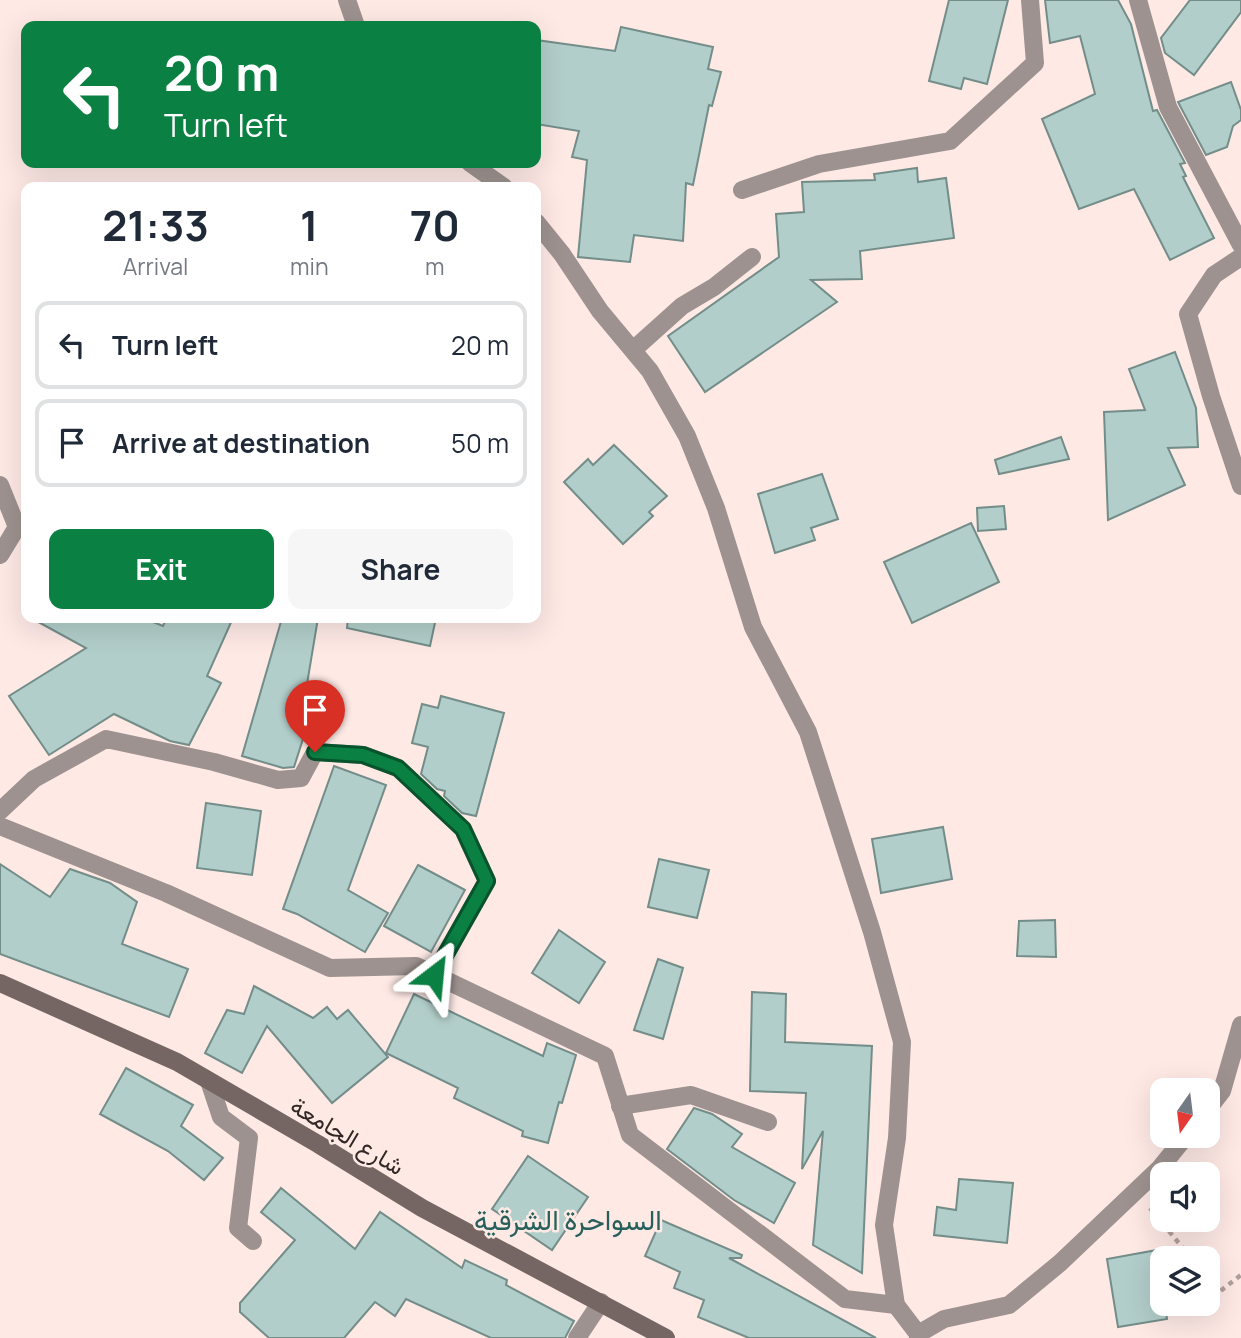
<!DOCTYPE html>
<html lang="en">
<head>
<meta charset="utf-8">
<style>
	:root { --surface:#fff; --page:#f6f6f7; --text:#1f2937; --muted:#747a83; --line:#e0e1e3; --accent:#0b8043 }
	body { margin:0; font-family:Manrope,Vazirmatn,sans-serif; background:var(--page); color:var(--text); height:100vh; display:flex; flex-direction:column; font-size:26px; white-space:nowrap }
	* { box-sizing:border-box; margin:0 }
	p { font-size:23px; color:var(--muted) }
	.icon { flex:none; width:38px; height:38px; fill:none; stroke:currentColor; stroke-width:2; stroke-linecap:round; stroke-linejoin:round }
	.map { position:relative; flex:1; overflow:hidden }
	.side { position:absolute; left:21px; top:182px; width:520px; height:441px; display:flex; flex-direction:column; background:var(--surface); border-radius:14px; box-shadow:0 7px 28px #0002 }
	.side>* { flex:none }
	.banner { position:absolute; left:21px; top:21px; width:520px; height:147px; border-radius:14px; box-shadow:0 7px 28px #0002; background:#0b8043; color:#fff; overflow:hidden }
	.needle { width:46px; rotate:194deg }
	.buttons { position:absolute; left:1150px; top:1078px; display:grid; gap:14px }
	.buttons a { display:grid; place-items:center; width:70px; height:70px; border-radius:14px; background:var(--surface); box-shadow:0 7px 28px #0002; font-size:35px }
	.pin { position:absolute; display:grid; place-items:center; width:60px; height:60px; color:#fff; margin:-72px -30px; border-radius:50% 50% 50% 0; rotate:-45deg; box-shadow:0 0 7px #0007 }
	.pin .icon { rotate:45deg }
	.me { position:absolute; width:77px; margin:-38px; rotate:29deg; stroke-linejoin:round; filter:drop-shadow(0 0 5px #0008) }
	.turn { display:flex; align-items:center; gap:24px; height:147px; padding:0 28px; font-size:32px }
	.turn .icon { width:91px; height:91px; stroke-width:2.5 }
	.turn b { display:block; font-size:49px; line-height:60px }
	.eta { display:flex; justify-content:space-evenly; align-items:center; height:119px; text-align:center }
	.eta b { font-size:42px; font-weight:700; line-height:49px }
	.action { display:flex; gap:14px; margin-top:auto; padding:14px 28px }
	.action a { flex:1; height:80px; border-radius:14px; background:var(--accent); color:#fff; font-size:28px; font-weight:700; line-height:80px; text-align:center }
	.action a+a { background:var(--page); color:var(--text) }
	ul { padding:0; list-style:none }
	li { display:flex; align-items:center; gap:21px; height:88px; margin:0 14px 10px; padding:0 14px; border:4px solid var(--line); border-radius:14px }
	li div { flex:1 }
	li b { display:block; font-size:26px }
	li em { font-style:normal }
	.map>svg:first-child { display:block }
	.building { fill:#b2ceca; stroke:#738d89; stroke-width:2 }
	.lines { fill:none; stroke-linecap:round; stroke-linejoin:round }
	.path { stroke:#b1a19d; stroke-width:4.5; stroke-dasharray:5 5; stroke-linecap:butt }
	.street { stroke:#9d928f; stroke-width:18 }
	.secondary { stroke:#756663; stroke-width:18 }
	.route-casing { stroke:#07532c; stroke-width:18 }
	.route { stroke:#0b8043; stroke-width:12 }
	.labels { text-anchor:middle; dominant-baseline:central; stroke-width:5; stroke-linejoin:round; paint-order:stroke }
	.street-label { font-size:24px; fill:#312725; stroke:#fee9e5 }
	.quarter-label { font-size:28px; fill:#27605a; stroke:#fee9e5 }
</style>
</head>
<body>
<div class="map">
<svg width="1241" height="1338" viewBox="0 0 1241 1338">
	<rect width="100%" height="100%" fill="#fee9e5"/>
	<g class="building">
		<polygon points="949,0 1008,0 987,84 964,78 961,89 929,81"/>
		<polygon points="1045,0 1118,0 1131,24 1153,111 1157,110 1185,163 1180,164 1186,176 1183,177 1214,238 1170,260 1134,189 1079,209 1042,119 1095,94 1080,36 1050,43"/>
		<polygon points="1190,0 1241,0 1241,12 1194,75 1165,53 1161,38"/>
		<polygon points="621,27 713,47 708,69 721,72 712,106 709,105 693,185 686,183 683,241 634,235 630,262 578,257 587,160 572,157 579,131 536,124 536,40 615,51"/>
		<polygon points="1231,82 1241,110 1241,120 1233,126 1227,147 1206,155 1178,102"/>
		<polygon points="917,168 918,182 946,178 954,238 860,251 862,279 811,280 837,302 705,392 668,336 779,257 776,214 804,212 802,182 875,180 874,174"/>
		<polygon points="1175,352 1196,408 1198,447 1168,448 1185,485 1108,520 1104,412 1145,410 1129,369"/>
		<polygon points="1061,437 1069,459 999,474 995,460"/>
		<polygon points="614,445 667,496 649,512 653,516 623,544 564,482 588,459 593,465"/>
		<polygon points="822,474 838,519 811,528 815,540 775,553 758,494"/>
		<polygon points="1004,506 1006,529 978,531 977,508"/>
		<polygon points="971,523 999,582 912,623 884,562"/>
		<polygon points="31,618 143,618 163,626 167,618 233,618 207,676 221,683 189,745 170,741 114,714 49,755 9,696 86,648"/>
		<polygon points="282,618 318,618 302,714 310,717 294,767 283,768 242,756"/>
		<polygon points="348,618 436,618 430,646 347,628"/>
		<polygon points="441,696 504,713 476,816 462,813 444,796 445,791 437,789 421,774 428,747 412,743 422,704 438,708"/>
		<polygon points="334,766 386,785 348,890 388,913 365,952 297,914 283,909"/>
		<polygon points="206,803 261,811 252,875 197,868"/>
		<polygon points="943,827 952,879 881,893 872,839"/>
		<polygon points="659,859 709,870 697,918 648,907"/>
		<polygon points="0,864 50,897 70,869 110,883 137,902 122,944 188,969 169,1017 0,954"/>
		<polygon points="418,865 465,890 431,952 384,926"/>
		<polygon points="1055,920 1056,957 1017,956 1019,921"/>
		<polygon points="559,930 605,962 579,1003 532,973"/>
		<polygon points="658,959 683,968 663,1039 634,1030"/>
		<polygon points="254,986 313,1018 327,1007 337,1019 348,1010 388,1057 332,1103 267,1026 242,1073 205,1053 227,1010 244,1014"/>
		<polygon points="752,992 786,994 785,1042 872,1046 862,1273 813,1245 823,1131 802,1169 806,1093 750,1091"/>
		<polygon points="414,994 543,1056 547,1043 576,1055 562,1103 559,1102 548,1143 522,1136 523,1131 454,1098 458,1088 386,1053"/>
		<polygon points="126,1068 193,1105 181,1126 223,1158 204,1180 168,1151 100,1114"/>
		<polygon points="694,1108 712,1114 742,1134 732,1147 795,1183 774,1223 734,1200 667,1149"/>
		<polygon points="528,1156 588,1197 552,1250 492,1209"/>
		<polygon points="959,1179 1013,1183 1007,1243 934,1235 937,1207 956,1210"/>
		<polygon points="281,1188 355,1249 380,1212 462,1268 465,1260 507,1280 506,1285 574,1321 565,1338 491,1338 406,1299 395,1316 375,1302 344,1338 269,1338 240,1312 240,1303 295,1240 261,1212"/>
		<polygon points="661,1220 742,1255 741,1258 729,1258 876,1338 749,1338 698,1317 704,1300 674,1288 680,1272 645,1256"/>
		<polygon points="1157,1250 1162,1284 1162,1304 1165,1304 1167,1319 1118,1327 1107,1259"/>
	</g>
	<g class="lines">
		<g class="path">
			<polyline points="1150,1208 1191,1258"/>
			<polyline points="1208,1278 1219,1292 1241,1275"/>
		</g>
		<g class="street">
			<polyline points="347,0 356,26"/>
			<polyline points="1138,0 1168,107 1241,245"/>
			<polyline points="470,163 504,187"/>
			<polyline points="742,190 819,164 950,141 1035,63 1030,0"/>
			<polyline points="536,222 562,254 600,311 650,371 687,436 716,508 753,627 808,732 872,932 902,1042 897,1138 884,1225 896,1305 918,1334"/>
			<polyline points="1241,257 1214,275 1188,314 1211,396 1241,486"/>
			<polyline points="633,350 682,306 714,287 752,257"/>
			<polyline points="0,485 17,527"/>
			<polyline points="0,555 17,527 26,525"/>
			<polyline points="0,811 34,779 106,739 214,762 278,780 301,778 315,752 363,755 398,768 463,829 487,881 434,975"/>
			<polyline points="0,826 166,893 330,968 416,966 605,1056 630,1135 845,1299 896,1305"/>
			<polyline points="209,1081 221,1117 249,1138 238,1228 253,1241"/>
			<polyline points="620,1106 691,1095 768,1122"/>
			<polyline points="1208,1109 1222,1091 1241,1025"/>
			<polyline points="577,1338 601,1302"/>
			<polyline points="918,1338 918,1334 944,1319 1009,1305 1060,1263 1160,1168 1186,1136"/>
		</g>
		<polyline class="secondary" points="0,983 177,1062 318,1144 422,1208 666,1338"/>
	</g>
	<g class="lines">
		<defs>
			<polyline id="route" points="315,752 363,755 398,768 463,829 487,881 434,975"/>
		</defs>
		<use href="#route" class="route-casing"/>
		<use href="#route" class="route"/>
	</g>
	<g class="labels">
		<g class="street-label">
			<text transform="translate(348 1135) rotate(31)">شارع الجامعة</text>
		</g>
		<g class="quarter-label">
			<text x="568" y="1219">السواحرة الشرقية</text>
		</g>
	</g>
</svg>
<div class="buttons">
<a><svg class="needle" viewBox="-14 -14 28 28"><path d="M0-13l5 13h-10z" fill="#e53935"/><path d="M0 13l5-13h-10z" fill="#747a83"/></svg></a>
<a><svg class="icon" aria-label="sound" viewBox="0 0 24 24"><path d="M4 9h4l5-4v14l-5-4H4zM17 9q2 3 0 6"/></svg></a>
<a><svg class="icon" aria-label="layers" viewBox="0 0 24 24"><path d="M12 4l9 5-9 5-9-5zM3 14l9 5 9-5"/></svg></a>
</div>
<div class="pin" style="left:315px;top:752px;background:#d93025"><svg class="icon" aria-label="arrive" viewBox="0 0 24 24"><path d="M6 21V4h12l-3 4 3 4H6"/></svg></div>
<svg class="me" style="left:434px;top:975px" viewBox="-20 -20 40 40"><path d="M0-17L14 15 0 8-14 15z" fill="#0b8043" stroke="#fff" stroke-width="4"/></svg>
<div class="banner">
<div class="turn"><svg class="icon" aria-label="left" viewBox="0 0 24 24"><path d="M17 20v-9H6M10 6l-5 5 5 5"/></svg><div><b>20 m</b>Turn left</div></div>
</div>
<section class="side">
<div class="eta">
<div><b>21:33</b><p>Arrival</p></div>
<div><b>1</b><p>min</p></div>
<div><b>70</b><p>m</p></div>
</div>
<ul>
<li><svg class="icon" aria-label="left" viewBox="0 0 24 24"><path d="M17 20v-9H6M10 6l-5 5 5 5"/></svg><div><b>Turn left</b></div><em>20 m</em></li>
<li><svg class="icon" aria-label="arrive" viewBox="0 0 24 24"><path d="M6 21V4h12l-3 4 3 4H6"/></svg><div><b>Arrive at destination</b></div><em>50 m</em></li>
</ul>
<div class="action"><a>Exit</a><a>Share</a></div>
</section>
</div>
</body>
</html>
